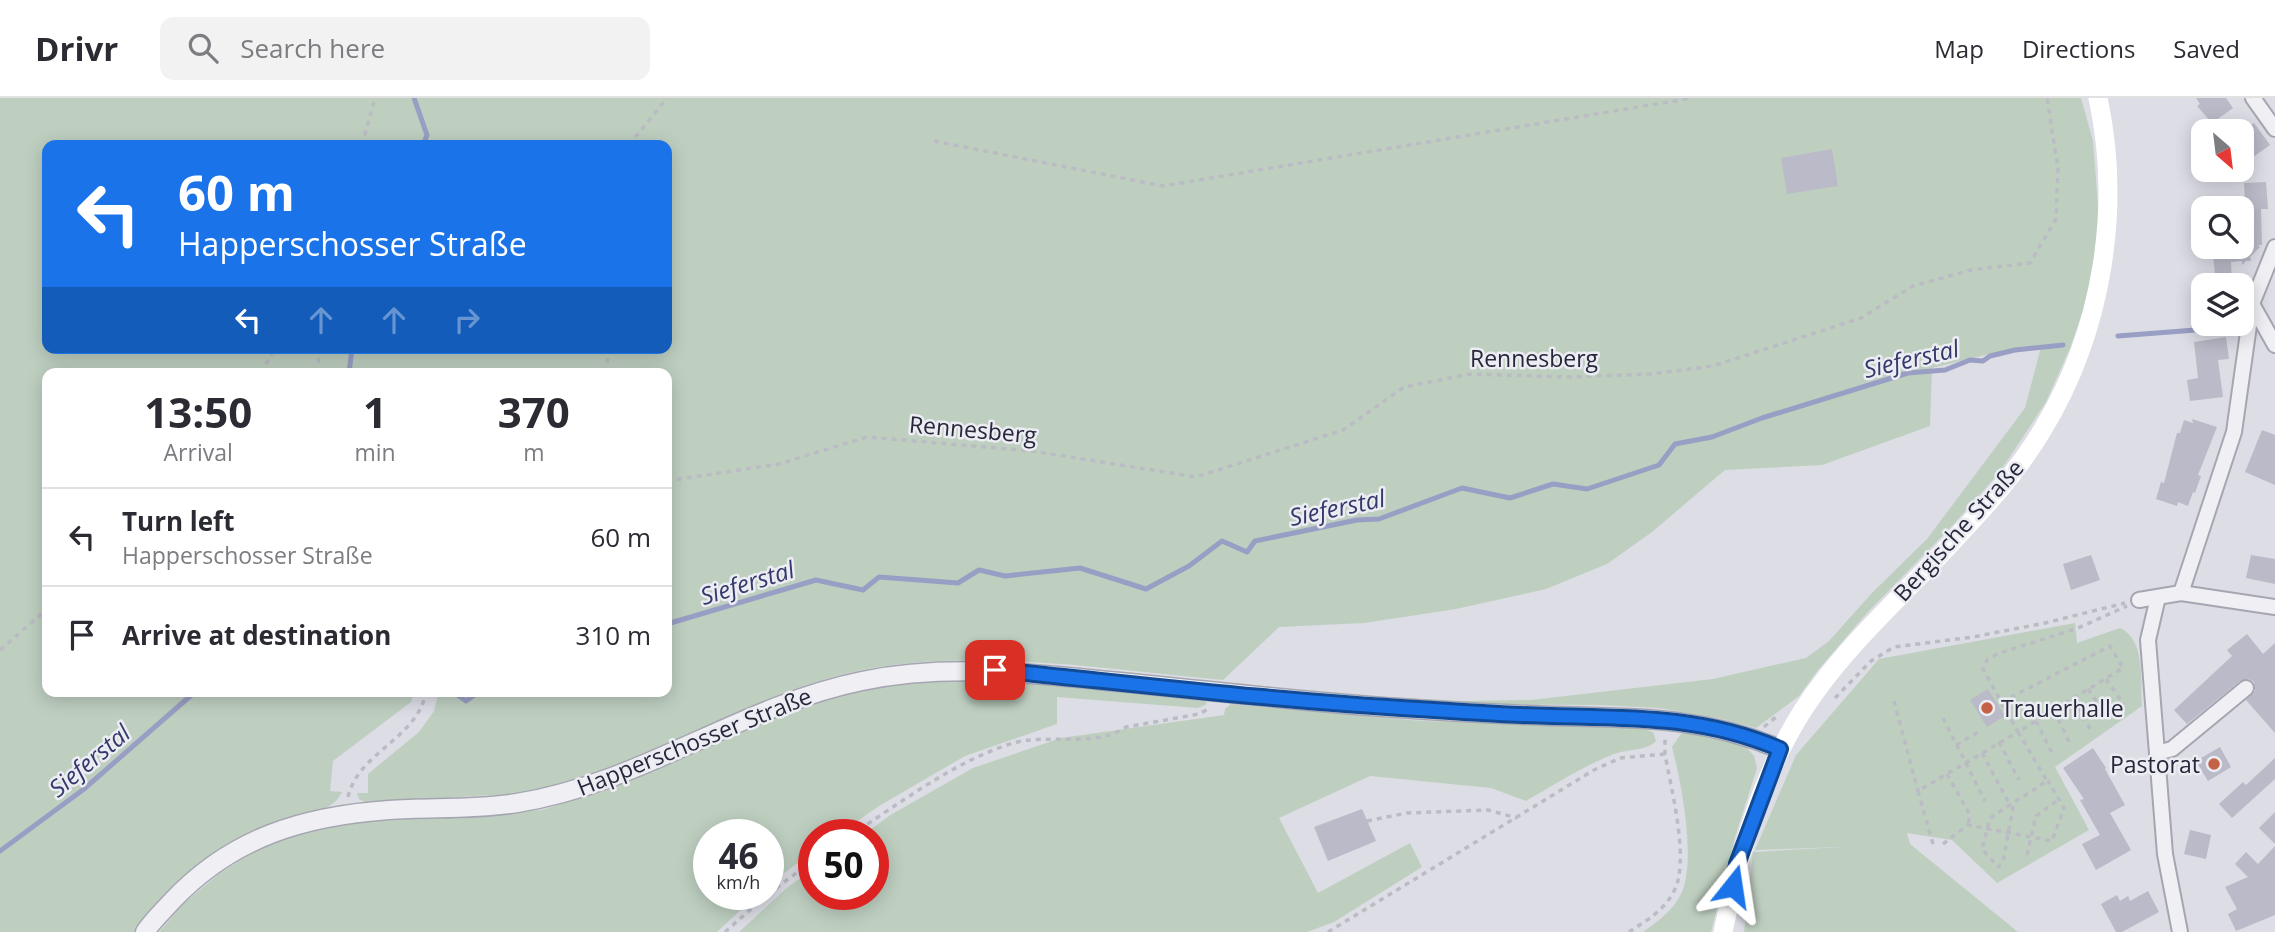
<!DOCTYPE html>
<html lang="en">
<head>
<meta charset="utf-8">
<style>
	:root { --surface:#fff; --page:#f2f2f3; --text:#2b2b33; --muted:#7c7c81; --line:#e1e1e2 }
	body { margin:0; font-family:"Open Sans",sans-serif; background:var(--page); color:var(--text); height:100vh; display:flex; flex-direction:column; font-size:26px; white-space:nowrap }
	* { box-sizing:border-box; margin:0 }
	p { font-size:23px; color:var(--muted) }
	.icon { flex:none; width:38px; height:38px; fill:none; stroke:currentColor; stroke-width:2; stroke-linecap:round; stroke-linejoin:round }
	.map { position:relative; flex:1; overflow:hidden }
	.side { position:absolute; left:42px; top:270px; width:630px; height:329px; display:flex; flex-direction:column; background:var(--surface); border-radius:14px; box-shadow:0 4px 18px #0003 }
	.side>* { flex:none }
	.banner { position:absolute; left:42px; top:42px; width:630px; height:214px; border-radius:14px; box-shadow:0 4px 18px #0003; background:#1a73e8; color:#fff; overflow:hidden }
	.needle { width:46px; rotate:152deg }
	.tools { position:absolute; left:2191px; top:21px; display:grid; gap:14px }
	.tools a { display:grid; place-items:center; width:63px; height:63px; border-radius:14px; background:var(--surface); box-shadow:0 4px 18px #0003; font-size:35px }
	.speed { position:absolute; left:693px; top:721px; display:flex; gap:14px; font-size:35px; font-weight:700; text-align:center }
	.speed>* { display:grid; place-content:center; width:91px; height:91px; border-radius:50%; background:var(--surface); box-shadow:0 4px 18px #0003; line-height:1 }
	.speed small { font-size:18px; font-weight:400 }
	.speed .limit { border:10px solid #d22; background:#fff; color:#111 }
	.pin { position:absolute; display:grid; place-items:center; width:60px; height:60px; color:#fff; margin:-30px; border-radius:14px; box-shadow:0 4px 10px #0006 }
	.me { position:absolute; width:77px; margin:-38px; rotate:15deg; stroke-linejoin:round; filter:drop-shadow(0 0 5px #0008) }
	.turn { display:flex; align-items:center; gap:24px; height:147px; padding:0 21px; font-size:32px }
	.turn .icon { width:91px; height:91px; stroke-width:2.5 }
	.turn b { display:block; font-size:49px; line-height:60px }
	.lanes { display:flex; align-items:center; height:66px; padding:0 21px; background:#0003; justify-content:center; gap:35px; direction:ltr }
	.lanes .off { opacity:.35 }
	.eta { display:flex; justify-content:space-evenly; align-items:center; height:119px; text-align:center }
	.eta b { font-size:42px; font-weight:700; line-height:49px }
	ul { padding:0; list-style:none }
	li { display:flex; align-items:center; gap:21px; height:98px; padding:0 21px; border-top:2px solid var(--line) }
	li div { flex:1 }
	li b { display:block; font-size:26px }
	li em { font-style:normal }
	header { display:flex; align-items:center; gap:42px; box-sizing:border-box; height:98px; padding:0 35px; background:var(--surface); border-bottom:2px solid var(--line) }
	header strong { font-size:33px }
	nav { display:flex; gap:38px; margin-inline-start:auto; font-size:24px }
	.search { width:490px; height:63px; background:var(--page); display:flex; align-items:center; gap:18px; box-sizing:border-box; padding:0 24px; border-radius:14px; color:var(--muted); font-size:26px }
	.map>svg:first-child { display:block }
	.green { fill:#becfc0; fill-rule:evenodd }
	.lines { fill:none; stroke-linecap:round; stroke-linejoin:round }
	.stream { stroke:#999ec4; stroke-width:5 }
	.building { fill:#babac8 }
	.minor-casing { stroke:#a6a6b2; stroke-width:18 }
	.tertiary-casing { stroke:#a6a6b2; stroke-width:21 }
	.path { stroke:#bbbbc4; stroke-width:3.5; stroke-dasharray:5 5; stroke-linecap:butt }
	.minor { stroke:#efeff4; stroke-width:14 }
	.tertiary { stroke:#efeff4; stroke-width:18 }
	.secondary { stroke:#fff; stroke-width:19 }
	.route-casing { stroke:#114b97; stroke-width:18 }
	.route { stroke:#1a73e8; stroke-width:12 }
	.poi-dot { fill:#c46248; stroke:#ececf3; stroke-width:2.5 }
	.labels { text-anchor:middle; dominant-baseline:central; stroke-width:5; stroke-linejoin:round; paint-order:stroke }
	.street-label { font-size:23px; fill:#27273b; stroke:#ececf3 }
	.poi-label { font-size:23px; fill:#27273b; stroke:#ececf3; text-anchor:start }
	.water-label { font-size:24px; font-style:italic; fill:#34396c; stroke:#ececf3 }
</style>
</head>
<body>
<header>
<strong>Drivr</strong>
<div class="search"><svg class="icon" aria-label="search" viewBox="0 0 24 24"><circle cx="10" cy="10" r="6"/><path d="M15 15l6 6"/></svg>Search here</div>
<nav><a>Map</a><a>Directions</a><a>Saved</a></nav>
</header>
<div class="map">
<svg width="2275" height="834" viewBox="0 0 2275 834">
	<rect width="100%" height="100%" fill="#dcdde5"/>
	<g class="green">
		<path d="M0,0h2081l12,43 9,117 -32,90 -24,54 -47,71 -46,52 -86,88 -49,57 -19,26 -43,32 -38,-10 -59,-10 -58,-3 -126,-1 -90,-7 80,4 66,-1 182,-21 93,-21 23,-17 42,-47 56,-55 98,-131 16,-61 -43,5 -66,16 -2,58 -108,39 -97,5 -73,62 -45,32 -61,25 -90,20 -92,14 -85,4 -56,53c-121,-11 -256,-34 -375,-7 -104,25 -193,87 -296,115 -26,6 -53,7 -79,8 -35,3 -71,5 -106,7l-8,-4 -2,-6h11v-19l51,-42 15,-21 5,-20h228v-318h-620v318h367l-3,11 -78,59 -3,30 12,1c-11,24 -49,24 -71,33 -56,21 -87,57 -128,97l-7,10h-136zM47,47h620v203h-620z"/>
		<path d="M2075,525l2,20 43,-15c26,12 20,53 22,78l-87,61 34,63 -92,53 -45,-43 -45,-7 3,11 108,88h-274l9,-80 88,-5 -86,3 41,-95 83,-96z"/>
		<polygon points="963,582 1000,582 1204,601 1207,606 1198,610 1057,599 1057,626 965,658 879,708 837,737 814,737 814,753 768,787 768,737 709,737 709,796 758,796 717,834 159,834 184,805 220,775 257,752 304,733 338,726 542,712 628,684 809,604 880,587"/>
		<path d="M1231,606l191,17 218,7 13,4 3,9c-9,10 -29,8 -42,13 -31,12 -60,31 -88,47l-35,-13 -121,-12 -91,42 39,75 92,-50 12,24 -88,55 -27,10h-568l50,-46 25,-17v25h59v-59h-10l29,-21 81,-46 88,-30 163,-23 1,-6z"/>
		<path d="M1692,635l53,13 9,10 3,12 -22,69 -24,95h-68c15,-11 30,-21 38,-38 16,-32 0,-113 -9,-147l9,-13z"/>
	</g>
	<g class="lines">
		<g class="stream">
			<polyline points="414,0 427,37 423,47"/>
			<polyline points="2118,238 2247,228"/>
			<polyline points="349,275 352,250"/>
			<polyline points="667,526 816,482 863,492 879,479 958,485 979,472 1005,478 1080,470 1146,491 1189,468 1222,443 1247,454 1255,443 1357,422 1379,421 1462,390 1510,400 1553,386 1587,391 1659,367 1675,346 1712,339 1762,320 1908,275 1945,272 1970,262 1983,263 1990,258 2015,252 2063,247"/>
			<polyline points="452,593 466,603 480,593"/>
			<polyline points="0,753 84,691 196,593"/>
		</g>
	</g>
	<g class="building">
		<polygon points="2196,0 2226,0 2233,10 2212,25 2197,8 2200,6"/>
		<polygon points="2254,25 2270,47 2249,62 2242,51 2242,33"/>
		<polygon points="1832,51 1838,88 1787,96 1781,60"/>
		<polygon points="2266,84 2268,111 2261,111 2262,147 2258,147 2260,149 2250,159 2251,163 2246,163 2242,167 2242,163 2231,164 2232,187 2216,187 2213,157 2221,149 2242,149 2242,133 2246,132 2244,85"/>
		<polygon points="2226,239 2229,261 2218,262 2223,299 2190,303 2187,282 2198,280 2194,244"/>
		<polygon points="2192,321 2217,329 2198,377 2201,378 2195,395 2193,394 2188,408 2178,404 2177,408 2156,401 2161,384 2164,385 2177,335 2180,335 2184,322 2193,325"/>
		<polygon points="2262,332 2275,337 2275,387 2245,374"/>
		<polygon points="2091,457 2100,482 2071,492 2063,466"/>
		<polygon points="2251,457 2275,461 2275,486 2246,480"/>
		<polygon points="2247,536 2263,556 2275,545 2275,635 2246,602 2255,593 2254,584 2249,581 2240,583 2187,626 2174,612 2232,558 2227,552"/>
		<polygon points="1988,591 2005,618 1987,629 1970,602"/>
		<polygon points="2220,649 2231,669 2208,683 2196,663"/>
		<polygon points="2093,650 2106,670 2105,671 2125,707 2110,715 2131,752 2096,772 2082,746 2100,737 2080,702 2084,701 2063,670"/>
		<polygon points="2275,660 2275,681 2232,720 2219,706 2243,684 2246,687"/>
		<polygon points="1362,711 1376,743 1328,763 1314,729"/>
		<polygon points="2275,714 2275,746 2259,730"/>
		<polygon points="2190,732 2211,737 2206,761 2184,756"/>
		<polygon points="2275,748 2275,817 2236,833 2228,816 2237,811 2225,789 2248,779 2235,766 2246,754 2258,766"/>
		<polygon points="2148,793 2159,814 2122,834 2116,834 2101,806 2117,797 2120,803 2128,798 2130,803"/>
	</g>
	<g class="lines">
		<defs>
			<g id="minor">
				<polyline points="2253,0 2275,31"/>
				<polyline points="2252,206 2275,247"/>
				<polyline points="2181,495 2234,334 2252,206 2275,149"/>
				<polyline points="2158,499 2148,542 2165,756 2180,834"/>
				<polyline points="2139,502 2181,495 2275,509"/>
				<polyline points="2157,655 2172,651 2246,590"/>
			</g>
			<path id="tertiary" d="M145,834c8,-12 19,-22 28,-32 60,-63 131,-84 216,-90 42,-3 86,0 128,-7 125,-20 223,-97 345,-122 82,-17 165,-8 247,0 97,9 194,21 290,27 51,4 103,6 154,8 83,2 148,0 227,33"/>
		</defs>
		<use href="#minor" class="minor-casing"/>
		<use href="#tertiary" class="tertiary-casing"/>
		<g class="path">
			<polyline points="934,43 1163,88 1692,0"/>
			<polyline points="362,47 375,0"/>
			<polyline points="629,47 667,0"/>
			<polyline points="261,275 275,250"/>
			<polyline points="318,275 319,250"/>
			<polyline points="607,275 608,250"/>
			<polyline points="667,383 779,366 867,339 1032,353 1196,379 1343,332 1404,289 1470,276 1568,279 1651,276 1713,268 1861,220 1913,188 1971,172 2030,165 2056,121 2058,70 2047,0"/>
			<polyline points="0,552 47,511"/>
			<polyline points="2106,581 2124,607"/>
			<polyline points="2088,591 2107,619"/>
			<polyline points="1835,600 1871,563 1894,549 1973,539 2045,525 2125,505"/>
			<polyline points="2072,601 2091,632"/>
			<polyline points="1894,603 1918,693"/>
			<polyline points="2002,604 2110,548 2123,570 2018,634 2047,683 1990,720 1982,751 1998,769 2003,764 2014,704"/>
			<polyline points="2054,612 2070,646"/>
			<polyline points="1943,620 1985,703"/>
			<polyline points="2036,623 2053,657"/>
			<polyline points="1764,629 1777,618"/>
			<polyline points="1999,644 2019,682"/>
			<polyline points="1956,647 1982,632"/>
			<polyline points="1982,655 2010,707"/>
			<polyline points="1947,676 1970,717 1968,727"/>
			<path d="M348,699c10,-45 71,-59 78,-106"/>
			<polyline points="1367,723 1407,715 1488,712 1517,720"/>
			<path d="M851,737c49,-32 103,-73 159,-91 37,-12 83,5 116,-17l73,-13 11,-6"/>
			<polyline points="1933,746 1918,693 2018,634 1983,571 1987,562 1997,556 2078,530 2127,508"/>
			<polyline points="1943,746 1968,727 2052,743 2064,710 2048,683"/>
			<polyline points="2027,757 2036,718 2058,702"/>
			<polyline points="768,796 814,762"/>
			<polyline points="725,834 768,796"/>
			<polyline points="1328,834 1594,672 1620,660 1665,656"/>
			<path d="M1629,834c17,-11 34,-21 44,-39 18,-30 -2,-104 -8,-139v-16"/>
		</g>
		<use href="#minor" class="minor"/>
		<use href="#tertiary" class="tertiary"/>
		<path class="secondary" d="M1723,834c16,-77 38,-156 80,-222 42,-65 100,-114 151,-170 32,-34 65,-70 89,-111 59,-98 79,-220 55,-331"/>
	</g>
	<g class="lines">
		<defs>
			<path id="route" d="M995,572c141,14 282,31 423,39 44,3 89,6 133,7 82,2 152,0 229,33l-43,115 -4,22"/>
		</defs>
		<use href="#route" class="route-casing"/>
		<use href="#route" class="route"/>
	</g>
	<g class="poi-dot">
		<circle cx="1987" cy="610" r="7"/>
		<circle cx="2214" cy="666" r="7"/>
	</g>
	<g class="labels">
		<g class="street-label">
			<text x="1534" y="260">Rennesberg</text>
			<text transform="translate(973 331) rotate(5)">Rennesberg</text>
			<text transform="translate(1958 432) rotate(-48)">Bergische Straße</text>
			<text transform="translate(694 643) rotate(-22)">Happerschosser Straße</text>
		</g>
		<g class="poi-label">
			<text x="2001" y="610">Trauerhalle</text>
			<text x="2200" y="666" text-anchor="end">Pastorat</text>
		</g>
		<g class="water-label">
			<text transform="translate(1911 260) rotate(-13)">Sieferstal</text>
			<text transform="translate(1337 409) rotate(-12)">Sieferstal</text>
			<text transform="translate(747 484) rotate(-17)">Sieferstal</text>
			<text transform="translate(89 662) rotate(-40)">Sieferstal</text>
		</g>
	</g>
</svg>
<div class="tools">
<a><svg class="needle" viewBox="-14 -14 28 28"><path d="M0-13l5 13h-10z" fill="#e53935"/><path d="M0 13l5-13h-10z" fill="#7c7c81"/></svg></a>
<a><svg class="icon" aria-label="search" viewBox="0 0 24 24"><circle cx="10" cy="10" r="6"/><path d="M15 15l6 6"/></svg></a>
<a><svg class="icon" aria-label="layers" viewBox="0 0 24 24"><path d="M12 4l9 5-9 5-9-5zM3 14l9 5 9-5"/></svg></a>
</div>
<div class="speed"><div>46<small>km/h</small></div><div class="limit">50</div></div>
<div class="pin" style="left:995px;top:572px;background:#d93025"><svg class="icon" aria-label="arrive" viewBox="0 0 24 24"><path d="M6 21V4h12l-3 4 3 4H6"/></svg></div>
<svg class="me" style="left:1733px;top:788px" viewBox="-20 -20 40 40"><path d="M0-17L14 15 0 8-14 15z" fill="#1a73e8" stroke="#fff" stroke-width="4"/></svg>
<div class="banner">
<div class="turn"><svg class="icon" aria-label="left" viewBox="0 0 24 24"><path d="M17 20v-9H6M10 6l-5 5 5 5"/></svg><div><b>60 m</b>Happerschosser Straße</div></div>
<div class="lanes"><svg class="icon" aria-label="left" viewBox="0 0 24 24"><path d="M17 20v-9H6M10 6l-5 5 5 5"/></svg><svg class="icon off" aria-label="ahead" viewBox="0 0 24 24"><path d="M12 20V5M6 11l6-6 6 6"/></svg><svg class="icon off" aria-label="ahead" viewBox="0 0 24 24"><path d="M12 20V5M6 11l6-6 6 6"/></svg><svg class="icon off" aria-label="right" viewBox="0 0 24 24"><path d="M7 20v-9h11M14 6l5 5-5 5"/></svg></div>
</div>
<section class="side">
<div class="eta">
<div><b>13:50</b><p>Arrival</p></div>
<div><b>1</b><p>min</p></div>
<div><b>370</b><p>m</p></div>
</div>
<ul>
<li><svg class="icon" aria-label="left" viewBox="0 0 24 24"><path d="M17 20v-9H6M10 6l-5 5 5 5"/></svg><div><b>Turn left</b><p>Happerschosser Straße</p></div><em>60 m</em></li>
<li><svg class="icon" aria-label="arrive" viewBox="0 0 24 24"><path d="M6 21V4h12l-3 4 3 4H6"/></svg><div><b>Arrive at destination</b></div><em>310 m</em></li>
</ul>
</section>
</div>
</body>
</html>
